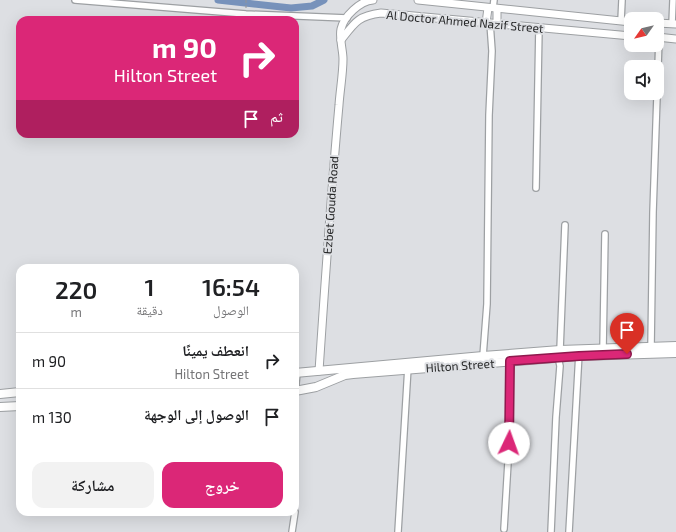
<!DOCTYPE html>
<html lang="ar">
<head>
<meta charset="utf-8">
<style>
	:root { --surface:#fff; --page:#f2f2f2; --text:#202124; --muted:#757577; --line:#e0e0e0; --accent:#db2777 }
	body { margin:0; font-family:"Exo 2","Noto Naskh Arabic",sans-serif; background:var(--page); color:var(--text); direction:rtl; height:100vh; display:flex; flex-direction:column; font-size:15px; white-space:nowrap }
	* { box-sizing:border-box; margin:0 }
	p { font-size:13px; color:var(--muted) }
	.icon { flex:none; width:22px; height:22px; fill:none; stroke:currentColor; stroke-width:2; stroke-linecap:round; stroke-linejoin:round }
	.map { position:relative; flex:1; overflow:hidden; direction:ltr }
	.drawer { position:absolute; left:16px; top:264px; width:283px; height:252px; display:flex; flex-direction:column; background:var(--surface); border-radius:12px; box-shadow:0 4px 16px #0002; direction:rtl }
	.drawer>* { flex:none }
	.banner { position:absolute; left:16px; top:16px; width:283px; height:122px; border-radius:12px; box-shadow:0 4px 16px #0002; direction:rtl; background:#db2777; color:#fff; overflow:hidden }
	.needle { width:26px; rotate:236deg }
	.tools { position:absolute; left:624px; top:12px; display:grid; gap:8px }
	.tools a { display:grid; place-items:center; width:40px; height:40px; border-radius:8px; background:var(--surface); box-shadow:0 4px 16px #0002; font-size:20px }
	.pin { position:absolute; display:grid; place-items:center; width:34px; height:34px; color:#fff; margin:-41px -17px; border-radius:50% 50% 50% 0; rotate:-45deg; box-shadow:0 0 4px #0007 }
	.pin .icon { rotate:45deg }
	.me { position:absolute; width:44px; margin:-22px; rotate:3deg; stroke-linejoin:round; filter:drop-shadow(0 0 3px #0008) }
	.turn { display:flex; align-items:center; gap:14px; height:84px; padding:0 16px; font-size:18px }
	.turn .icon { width:52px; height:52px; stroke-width:2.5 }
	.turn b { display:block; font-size:28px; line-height:34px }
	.then { display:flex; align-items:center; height:38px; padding:0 16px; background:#0003; gap:8px; font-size:15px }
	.eta { display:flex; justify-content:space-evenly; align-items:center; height:68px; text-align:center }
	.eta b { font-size:24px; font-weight:600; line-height:28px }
	.action { display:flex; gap:8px; margin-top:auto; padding:8px 16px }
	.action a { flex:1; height:46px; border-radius:12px; background:var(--accent); color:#fff; font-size:16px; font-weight:600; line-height:46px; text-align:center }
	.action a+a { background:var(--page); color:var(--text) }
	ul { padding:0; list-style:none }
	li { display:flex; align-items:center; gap:12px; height:56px; padding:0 16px; border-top:1px solid var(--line) }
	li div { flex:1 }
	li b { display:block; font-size:15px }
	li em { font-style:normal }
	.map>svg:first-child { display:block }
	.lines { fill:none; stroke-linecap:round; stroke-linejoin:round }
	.canal { stroke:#7792bb; stroke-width:7 }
	.minor-casing { stroke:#9da0a3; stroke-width:8 }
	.tertiary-casing { stroke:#9da0a3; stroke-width:9 }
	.secondary-casing { stroke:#9da0a3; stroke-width:10 }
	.path { stroke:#939497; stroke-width:1; stroke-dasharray:3 2; stroke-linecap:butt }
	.minor { stroke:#fff; stroke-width:5.5 }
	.tertiary { stroke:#fff; stroke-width:7 }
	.secondary { stroke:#fff; stroke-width:8 }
	.route-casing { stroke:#8e194d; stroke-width:10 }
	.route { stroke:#db2777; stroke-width:7 }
	.labels { text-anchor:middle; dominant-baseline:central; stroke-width:4; stroke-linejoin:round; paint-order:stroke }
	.street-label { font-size:12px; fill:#262728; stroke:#dddfe3 }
</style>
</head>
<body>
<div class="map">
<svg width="676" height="532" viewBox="0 0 676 532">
	<rect width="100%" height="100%" fill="#dddfe3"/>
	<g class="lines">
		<polyline class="canal" points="218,0 291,8 312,6 324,0"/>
		<defs>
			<g id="minor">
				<polyline points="75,0 246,14 347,18"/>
				<polyline points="493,8 494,0"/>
				<polyline points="621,21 622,0"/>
				<polyline points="672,24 673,0"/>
				<polyline points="536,188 539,27"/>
				<polyline points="651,347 653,212 659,38"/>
				<polyline points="603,349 605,234"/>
				<polyline points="560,350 565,225"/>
				<polyline points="483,356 487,304 489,115 492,51 490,23"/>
				<polyline points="295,394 297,373"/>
				<polyline points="504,529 510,429 510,361"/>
				<polyline points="292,532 295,512"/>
				<polyline points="398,532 408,367"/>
				<polyline points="551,532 556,417 560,366 558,357"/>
				<polyline points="569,532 579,353"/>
			</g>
			<g id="tertiary">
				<polyline points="418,0 631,22"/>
				<polyline points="486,23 488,8"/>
				<polyline points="657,23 676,24"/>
				<polyline points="497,24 497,9"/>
				<polyline points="657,37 676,39"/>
				<path d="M341,40c14,-18 17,-24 40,-27l250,23"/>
				<path d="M319,371c6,-89 12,-178 20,-266 1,-15 4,-31 4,-46 0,-9 -4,-21 -2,-30 3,-13 19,-28 32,-29"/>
			</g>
			<g id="secondary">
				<polyline points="295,373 483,356 560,350 676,346"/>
				<polyline points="295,391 316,387 345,375 353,374 579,356 676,353"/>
				<polyline points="0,394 20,392"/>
				<polyline points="0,407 20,406"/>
			</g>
		</defs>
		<use href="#minor" class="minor-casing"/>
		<use href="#tertiary" class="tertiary-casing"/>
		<use href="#secondary" class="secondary-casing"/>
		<polyline class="path" points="246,8 246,0"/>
		<use href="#minor" class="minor"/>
		<use href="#tertiary" class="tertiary"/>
		<use href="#secondary" class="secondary"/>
	</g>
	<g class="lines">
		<defs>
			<polyline id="route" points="509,443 510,361 579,356 627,354"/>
		</defs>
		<use href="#route" class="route-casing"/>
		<use href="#route" class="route"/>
	</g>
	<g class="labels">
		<g class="street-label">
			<text transform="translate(465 21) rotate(5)">Al Doctor Ahmed Nazif Street</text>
			<text transform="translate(330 205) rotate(-86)">Ezbet Gouda Road</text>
			<text transform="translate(460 365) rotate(-4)">Hilton Street</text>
		</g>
	</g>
</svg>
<div class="tools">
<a><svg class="needle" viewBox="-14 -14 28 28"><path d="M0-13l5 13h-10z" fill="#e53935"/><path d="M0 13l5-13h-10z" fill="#757577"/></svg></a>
<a><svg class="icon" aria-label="sound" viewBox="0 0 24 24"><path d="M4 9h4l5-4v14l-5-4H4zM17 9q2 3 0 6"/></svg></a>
</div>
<div class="pin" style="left:627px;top:354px;background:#d93025"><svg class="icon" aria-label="arrive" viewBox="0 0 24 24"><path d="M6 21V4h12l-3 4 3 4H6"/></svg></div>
<svg class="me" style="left:509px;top:443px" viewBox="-20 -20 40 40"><circle r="19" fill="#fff"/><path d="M0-13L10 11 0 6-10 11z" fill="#db2777"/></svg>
<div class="banner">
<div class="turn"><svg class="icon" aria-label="right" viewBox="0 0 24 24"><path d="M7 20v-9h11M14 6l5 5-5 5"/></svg><div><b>90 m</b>Hilton Street</div></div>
<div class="then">ثم<svg class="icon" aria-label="arrive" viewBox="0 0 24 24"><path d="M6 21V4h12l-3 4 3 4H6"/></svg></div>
</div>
<section class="drawer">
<div class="eta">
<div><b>16:54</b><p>الوصول</p></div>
<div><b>1</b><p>دقيقة</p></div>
<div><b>220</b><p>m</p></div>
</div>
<ul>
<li><svg class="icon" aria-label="right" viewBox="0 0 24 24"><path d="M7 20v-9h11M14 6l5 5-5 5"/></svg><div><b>انعطف يمينًا</b><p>Hilton Street</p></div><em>90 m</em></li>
<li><svg class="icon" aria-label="arrive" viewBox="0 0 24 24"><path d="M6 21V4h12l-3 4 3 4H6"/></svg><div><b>الوصول إلى الوجهة</b></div><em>130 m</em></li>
</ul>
<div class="action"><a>خروج</a><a>مشاركة</a></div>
</section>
</div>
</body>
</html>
